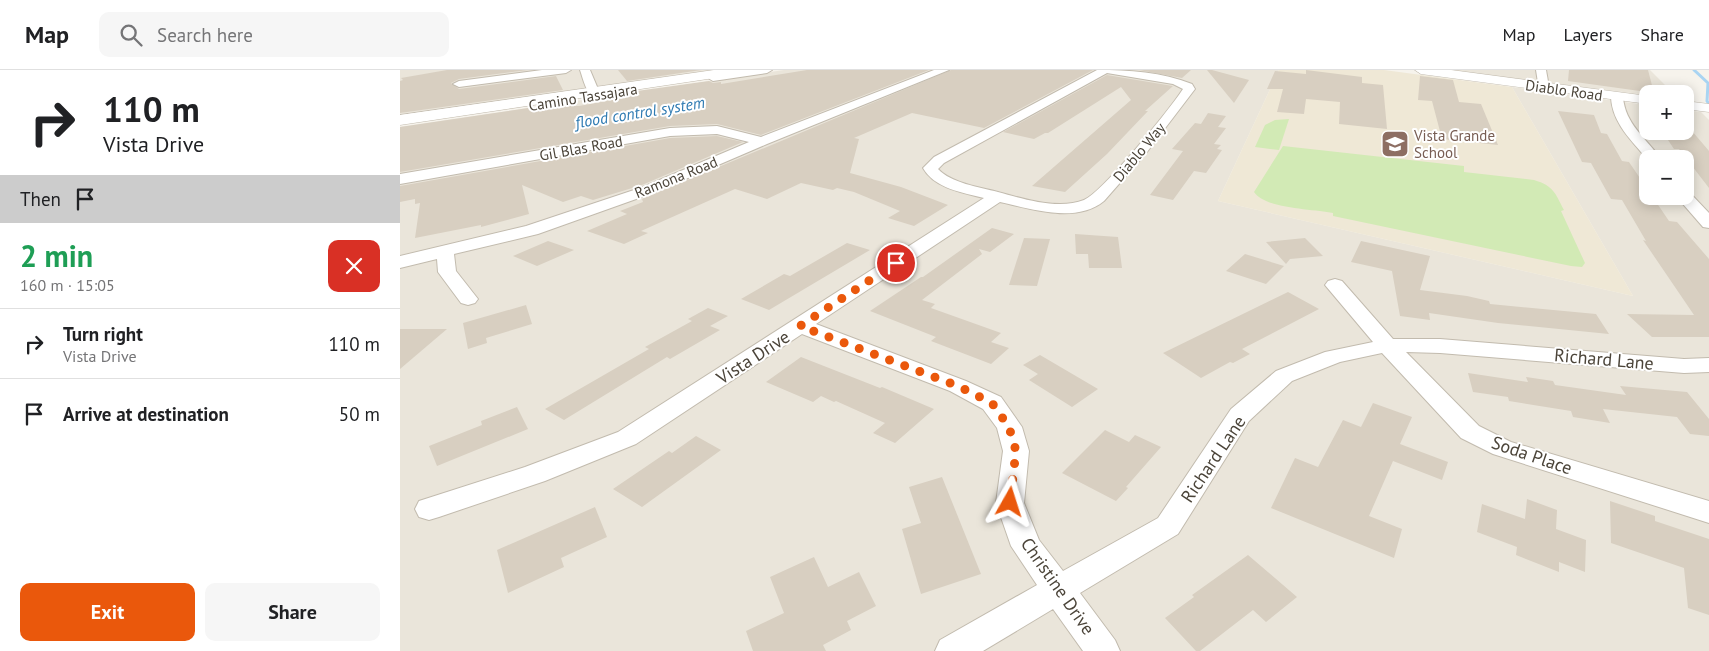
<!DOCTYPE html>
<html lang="en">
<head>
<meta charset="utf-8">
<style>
	:root { --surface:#fff; --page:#f6f6f6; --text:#202124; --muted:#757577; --line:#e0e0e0; --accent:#ea580c }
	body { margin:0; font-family:"PT Sans",sans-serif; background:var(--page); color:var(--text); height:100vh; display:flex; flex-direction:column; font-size:19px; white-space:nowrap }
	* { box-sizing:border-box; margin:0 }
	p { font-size:16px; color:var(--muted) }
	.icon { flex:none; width:28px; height:28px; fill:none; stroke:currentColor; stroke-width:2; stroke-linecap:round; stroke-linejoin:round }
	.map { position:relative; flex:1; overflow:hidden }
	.side { display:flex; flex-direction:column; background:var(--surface); width:400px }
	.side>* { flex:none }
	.guide { background:#fff; color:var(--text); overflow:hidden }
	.buttons { position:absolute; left:1239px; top:15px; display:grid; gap:10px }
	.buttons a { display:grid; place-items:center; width:55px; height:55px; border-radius:10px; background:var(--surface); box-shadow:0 2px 12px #0003; font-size:25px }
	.pin { position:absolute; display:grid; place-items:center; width:42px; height:42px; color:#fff; margin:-21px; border:2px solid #fff; border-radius:50%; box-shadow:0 1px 5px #0007 }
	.me { position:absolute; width:55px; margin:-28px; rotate:6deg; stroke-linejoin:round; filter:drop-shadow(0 0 4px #0008) }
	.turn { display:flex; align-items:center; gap:18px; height:105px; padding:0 20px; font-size:22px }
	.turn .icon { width:65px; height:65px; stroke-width:2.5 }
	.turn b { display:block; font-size:35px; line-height:42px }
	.then { display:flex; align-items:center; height:48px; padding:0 20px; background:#0003; gap:10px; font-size:19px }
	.round { display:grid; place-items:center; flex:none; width:52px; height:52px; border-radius:10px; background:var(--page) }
	.head { display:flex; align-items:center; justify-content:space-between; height:85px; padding:0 20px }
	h1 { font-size:30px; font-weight:700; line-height:38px; color:#1e9e55 }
	.cta { display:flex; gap:10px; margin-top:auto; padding:10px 20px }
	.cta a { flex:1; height:58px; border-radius:10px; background:var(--accent); color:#fff; font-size:20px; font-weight:700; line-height:58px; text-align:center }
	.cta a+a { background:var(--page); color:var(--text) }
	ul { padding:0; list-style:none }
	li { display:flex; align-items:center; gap:15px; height:70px; padding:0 20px; border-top:1px solid var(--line) }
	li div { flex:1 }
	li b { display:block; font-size:19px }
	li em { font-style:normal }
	header { display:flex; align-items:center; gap:30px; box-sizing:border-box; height:70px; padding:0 25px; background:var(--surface); border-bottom:1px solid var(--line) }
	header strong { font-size:24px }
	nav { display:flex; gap:28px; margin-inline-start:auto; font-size:18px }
	.search { width:350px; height:45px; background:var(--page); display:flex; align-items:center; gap:12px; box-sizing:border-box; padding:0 18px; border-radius:10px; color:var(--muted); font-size:19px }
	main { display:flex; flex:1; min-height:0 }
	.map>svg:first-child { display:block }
	.residential { fill:#eae5da; fill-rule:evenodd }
	.education { fill:#efe8d6 }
	.green { fill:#d2eab5 }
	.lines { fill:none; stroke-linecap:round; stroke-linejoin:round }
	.stream { stroke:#a9d4f2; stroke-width:3 }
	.building { fill:#d8cfc1 }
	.minor-casing { stroke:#c2bbae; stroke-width:2 }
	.tertiary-casing { stroke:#c2bbae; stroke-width:1 }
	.minor { fill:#fff; fill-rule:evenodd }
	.tertiary { fill:#fff; fill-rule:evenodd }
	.route { stroke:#ea580c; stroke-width:9; stroke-dasharray:0 16.2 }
	.labels { text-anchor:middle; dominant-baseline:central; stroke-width:4; stroke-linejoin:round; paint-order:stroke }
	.far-street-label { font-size:15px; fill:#4b4439; stroke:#fff }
	.far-education-label { font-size:15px; fill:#785e54; stroke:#fff; text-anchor:start }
	.far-water-label { font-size:16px; font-style:italic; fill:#2e7ab2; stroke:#fff }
	.street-label { font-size:18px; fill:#4b4439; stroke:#fff }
</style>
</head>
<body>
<header>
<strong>Map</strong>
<div class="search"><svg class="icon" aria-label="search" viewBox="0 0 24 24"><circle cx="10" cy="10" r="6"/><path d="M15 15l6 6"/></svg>Search here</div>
<nav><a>Map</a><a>Layers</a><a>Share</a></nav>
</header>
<main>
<section class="side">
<div class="guide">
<div class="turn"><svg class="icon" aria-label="right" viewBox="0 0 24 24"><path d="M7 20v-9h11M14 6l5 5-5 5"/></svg><div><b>110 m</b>Vista Drive</div></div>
<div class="then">Then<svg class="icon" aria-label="arrive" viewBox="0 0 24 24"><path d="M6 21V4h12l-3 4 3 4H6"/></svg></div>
</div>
<div class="head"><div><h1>2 min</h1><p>160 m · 15:05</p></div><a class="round" style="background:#d93025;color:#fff"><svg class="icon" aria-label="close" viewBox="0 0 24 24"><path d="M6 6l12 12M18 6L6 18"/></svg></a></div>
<ul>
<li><svg class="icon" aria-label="right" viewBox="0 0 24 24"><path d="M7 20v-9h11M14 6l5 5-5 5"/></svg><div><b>Turn right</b><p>Vista Drive</p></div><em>110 m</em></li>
<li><svg class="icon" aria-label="arrive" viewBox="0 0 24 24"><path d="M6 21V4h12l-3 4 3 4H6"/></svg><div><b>Arrive at destination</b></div><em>50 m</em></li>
</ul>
<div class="cta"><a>Exit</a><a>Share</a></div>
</section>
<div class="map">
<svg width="1309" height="581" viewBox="0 0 1309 581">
	<rect width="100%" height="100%" fill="#f6f3ec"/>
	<g class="residential">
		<polygon points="0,0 315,0 0,44"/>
		<path d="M384,0h495l-61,131 415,95 -121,-209 135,18 1,26h37v-21l16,2 8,8v531h-1309v-524zM1248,89h37v37h-37z"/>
		<polygon points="1050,0 1250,0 1274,24 1248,24 1247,25"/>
	</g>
	<polygon class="education" points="879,0 984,0 1112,17 1233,226 818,131"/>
	<g class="green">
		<polygon points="889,49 879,80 855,77 865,55 875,50"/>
		<path d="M883,76l181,20v6l70,8c20,6 21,13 30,30l-3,1 24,52 -3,4 -11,-1 -238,-50v-3c-20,-4 -68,-4 -79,-21z"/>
	</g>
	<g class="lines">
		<polyline class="stream" points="1294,0 1308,13 1307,31 1309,34"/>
	</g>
	<g class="building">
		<polygon points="47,0 128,0 59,9 51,13 59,19 156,6 163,20 0,43 0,11 3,10 1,8"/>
		<polygon points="218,0 301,0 227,11"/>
		<polygon points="407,0 529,0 361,65 317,54 270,56 0,102 0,57 168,32 171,36 179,36 240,25 237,21 309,11 313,13 321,12 321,14"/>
		<polygon points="551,0 693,0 584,58 512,43 454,68 459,69 450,103 501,117 548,135 514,156 488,148 500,141 454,122 437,118 433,120 401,113 367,129 335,119 241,161 248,163 224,174 187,161 227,144 220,141 243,132 242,129"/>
		<polygon points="739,0 791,0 782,8"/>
		<polygon points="807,0 812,0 849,10 834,33"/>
		<polygon points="906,0 962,7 962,13 983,15 987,59 939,54 940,32 906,29 904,44 877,42 883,19 867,19 875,1 906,4"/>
		<polygon points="1169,0 1248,0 1254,23 1168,11"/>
		<polygon points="707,5 773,16 745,41 748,41 707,84 665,122 632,116 731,30 721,17 648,63 645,63 634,69 603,62"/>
		<polygon points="1020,6 1053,10 1059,32 1081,34 1098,75 1042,69 1032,31 1018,30"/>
		<polygon points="1158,41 1194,45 1201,63 1207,64 1222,91 1229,92 1248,120 1248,126 1252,126 1269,151 1277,152 1309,189 1309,267 1252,267 1227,244 1294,245 1243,170 1246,171 1222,130 1211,129 1191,93 1182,92"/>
		<polygon points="808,43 826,46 818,57 826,58 814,74 821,75 817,79 822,80 806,103 794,101 773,130 750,125 783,81 772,79 795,53 801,54"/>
		<polygon points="1262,61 1292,61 1309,81 1309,118 1279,79 1274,79"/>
		<polygon points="317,66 343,72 242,115 193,130 181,126 163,132 122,115 129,144 81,157 81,155 15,168 20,133 15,134 15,129 0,132 0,116 270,68"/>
		<polygon points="592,158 614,164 590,182 579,179 582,184 522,230 535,234 531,238 601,263 591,272 609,278 591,294 531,271 536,267 470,241 521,207 523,207"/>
		<polygon points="675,164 718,167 722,198 689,198 688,184 676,184"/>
		<polygon points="624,168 650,169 637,216 609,215"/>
		<polygon points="905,168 923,186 890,189 886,194 866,172"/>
		<polygon points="148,171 174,180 137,196 113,186"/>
		<polygon points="961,171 1030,186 1020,220 1067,226 1089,231 1090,234 1196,244 1209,264 1098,253 1029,243 1030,250 1000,246 992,201 951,192"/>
		<polygon points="447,173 470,180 369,240 341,229 384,204 390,206"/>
		<polygon points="845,184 884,196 866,214 826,201"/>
		<polygon points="888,222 919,239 842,279 850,284 833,293 830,292 801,308 763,283"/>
		<polygon points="126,235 132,254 86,268 87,273 68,279 63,253"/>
		<polygon points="308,238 328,246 310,256 320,260 270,289 267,287 164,350 145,339 249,279 245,277 292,251 288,249"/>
		<polygon points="0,259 47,259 0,299"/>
		<polygon points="640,285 698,319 672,337 629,310 638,304 623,295"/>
		<polygon points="401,287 480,318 482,317 534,339 495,373 473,363 485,353 436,331 434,332 421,326 413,332 366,312"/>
		<polygon points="1068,303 1128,312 1126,307 1153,311 1155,315 1226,325 1220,316 1287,322 1309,349 1309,366 1290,364 1277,347 1203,339 1210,353 1173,347 1171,341 1109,331 1108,327 1073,322"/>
		<polygon points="973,333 1012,347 1000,374 1048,392 1042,410 993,391 969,446 1002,459 994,488 871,438 895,388 918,397 943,350 961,357"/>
		<polygon points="117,337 128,359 37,396 29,376 82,355 81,351"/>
		<polygon points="705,360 729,372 735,365 761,377 726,417 728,418 716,431 662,403"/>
		<polygon points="296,366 321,380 242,437 213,419 269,381 272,383"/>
		<polygon points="542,407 581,504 521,524 502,459 521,453 509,417"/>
		<polygon points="1127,429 1157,440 1156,459 1186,470 1185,502 1159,492 1159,502 1116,485 1117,477 1077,462 1082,434 1125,449"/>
		<polygon points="1210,431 1255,446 1255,451 1309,469 1309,545 1288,538 1284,498 1211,473"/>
		<polygon points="195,437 207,467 161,488 164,497 108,523 97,480"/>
		<polygon points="848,485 897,527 866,552 853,540 800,581 796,581 765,548 794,527 792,525"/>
		<polygon points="414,487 428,517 459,502 476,536 447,551 451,560 423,575 426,581 353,581 346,561 384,543 370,507"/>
	</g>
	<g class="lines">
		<defs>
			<g id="minor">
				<polygon points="142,0 171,0 166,3 59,17 53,14 59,11"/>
				<path d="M180,0h10l8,19 6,6 -2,2c-15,4 -18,-16 -22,-27z"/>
				<polygon points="345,0 372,0 367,3 313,11 308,8 313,5"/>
				<polygon points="534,0 549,0 367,74 253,123 138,164 54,184 56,201 78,229 75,233 68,235 61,233 38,202 37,189 0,198 0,186 126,156 243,117 349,72 317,64 270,66 0,114 0,104 270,58 317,56 361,67"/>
				<path d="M697,0c32,0 65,2 95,14l3,5 -48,63 -43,49c-28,23 -73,8 -104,1l-184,122 150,57 35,16 21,30 7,24 -5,52 15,37 24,31 95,-53 73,-109 45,-38 49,-19 48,-10 -48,-57 3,-4 7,-2 7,2 51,58h47l244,20 25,-1v14l-25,1 -244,-20 -34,-1 73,74 32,16 198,59v22l-216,-69 -32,-16 -79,-85 -42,9 -48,19 -43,40 -71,113 -98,59 35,47 5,11h-37l-30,-42 -70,42h-48l5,-11 97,-55 -26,-39 -15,-43 7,-52 -6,-23 -14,-19 -33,-18 -148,-57 -166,110 -91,37 -106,36 -10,3 -10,-3 -4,-8 4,-8 106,-34 93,-35 366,-234c-21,-5 -50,-10 -61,-30l11,-11zM707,3l66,11 10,5c-13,20 -81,104 -99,111 -25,10 -61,-1 -86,-8 -19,-5 -47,-9 -60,-23l6,-6z"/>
				<polygon points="1136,0 1146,0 1149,17 1147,19 1139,19"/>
				<path d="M1217,24l6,3c2,27 23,41 38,62l-13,1c-16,-19 -36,-37 -37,-63z"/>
				<polygon points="1285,122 1290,123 1309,143 1309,158 1303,157 1276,126 1285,126"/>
			</g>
			<g id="tertiary">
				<polygon points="314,0 347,0 341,4 0,55 0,45"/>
				<polygon points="1015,0 1051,0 1248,26 1248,34 1021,4"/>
				<polygon points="1285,31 1309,34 1309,42 1285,39"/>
			</g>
		</defs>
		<use href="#minor" class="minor-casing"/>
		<use href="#tertiary" class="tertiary-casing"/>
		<use href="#minor" class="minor"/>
		<use href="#tertiary" class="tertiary"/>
	</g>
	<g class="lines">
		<polyline class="route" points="496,193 400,256 558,316 592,333 609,357 616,381 610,432"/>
	</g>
	<defs>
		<symbol id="school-square" viewBox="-11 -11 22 22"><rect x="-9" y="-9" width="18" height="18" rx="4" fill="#8d6e63" stroke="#fff"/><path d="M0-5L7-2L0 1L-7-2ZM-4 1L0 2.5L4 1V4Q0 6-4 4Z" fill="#fff"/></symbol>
	</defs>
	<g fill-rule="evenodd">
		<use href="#school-square" x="979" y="58" width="32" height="32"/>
	</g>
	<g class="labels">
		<g class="far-street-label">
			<text transform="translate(1164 20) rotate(8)">Diablo Road</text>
			<text transform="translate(183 27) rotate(-9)">Camino Tassajara</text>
			<text transform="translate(181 78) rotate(-10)">Gil Blas Road</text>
			<text transform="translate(739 82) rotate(-50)">Diablo Way</text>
			<text transform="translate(276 107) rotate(-22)">Ramona Road</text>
		</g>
		<g class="far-education-label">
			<text x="1014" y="65">Vista Grande<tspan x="1014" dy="17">School</tspan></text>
		</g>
		<g class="far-water-label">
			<text transform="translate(240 42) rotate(-9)">flood control system</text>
		</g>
		<g class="street-label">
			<text transform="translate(353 287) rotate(-33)">Vista Drive</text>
			<text transform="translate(1204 289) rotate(5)">Richard Lane</text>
			<text transform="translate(1132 385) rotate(19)">Soda Place</text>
			<text transform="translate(813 389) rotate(-56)">Richard Lane</text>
			<text transform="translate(658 516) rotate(55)">Christine Drive</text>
		</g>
	</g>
</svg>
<div class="buttons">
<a>+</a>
<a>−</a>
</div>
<div class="pin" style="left:496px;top:193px;background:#d93025"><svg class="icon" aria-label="arrive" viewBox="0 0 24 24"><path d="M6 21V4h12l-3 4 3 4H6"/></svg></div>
<svg class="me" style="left:610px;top:432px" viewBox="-20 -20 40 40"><path d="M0-17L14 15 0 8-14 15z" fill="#ea580c" stroke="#fff" stroke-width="4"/></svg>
</div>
</main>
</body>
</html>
